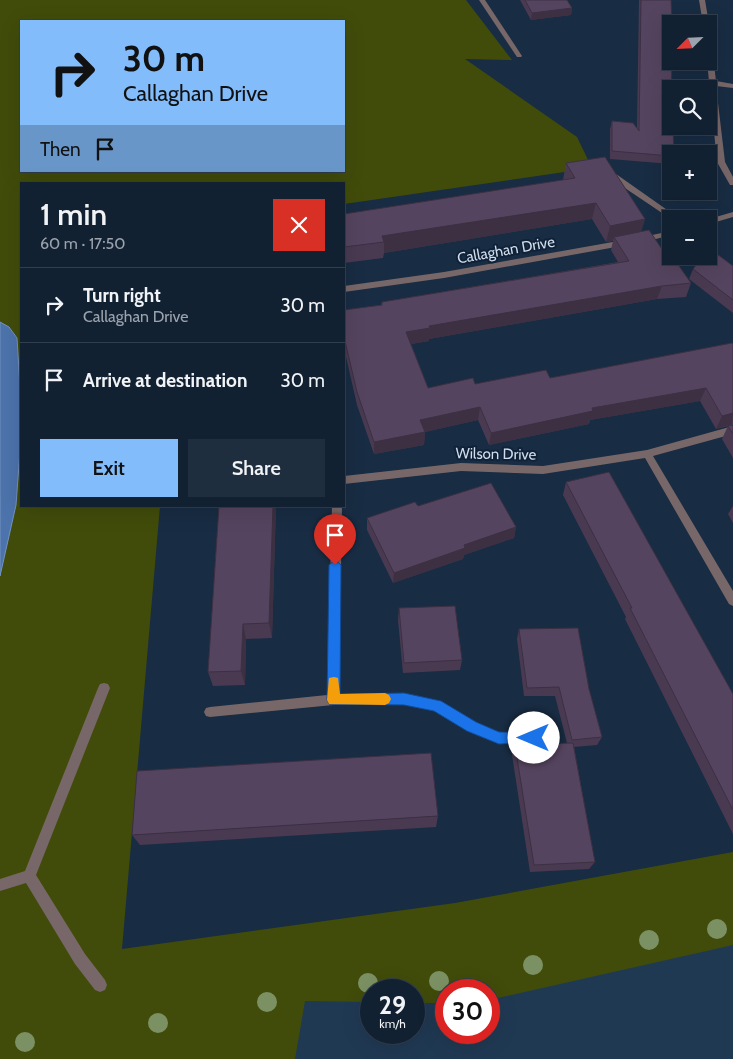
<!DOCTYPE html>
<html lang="en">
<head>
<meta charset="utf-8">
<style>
	:root { --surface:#122132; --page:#1f2e3e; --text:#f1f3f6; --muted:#9ca3ac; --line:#313e4d; --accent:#83bcfb }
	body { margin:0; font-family:Cabin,sans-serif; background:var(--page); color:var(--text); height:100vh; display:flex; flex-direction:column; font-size:19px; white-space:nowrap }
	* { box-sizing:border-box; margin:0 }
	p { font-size:16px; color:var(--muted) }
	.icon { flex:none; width:28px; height:28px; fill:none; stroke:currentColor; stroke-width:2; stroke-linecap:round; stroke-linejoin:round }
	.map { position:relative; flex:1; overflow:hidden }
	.details { position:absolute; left:20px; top:182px; width:325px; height:325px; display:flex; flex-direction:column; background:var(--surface); border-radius:0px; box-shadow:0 5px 20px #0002,0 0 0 1px var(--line) }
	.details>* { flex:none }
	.top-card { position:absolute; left:20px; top:20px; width:325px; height:152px; border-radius:0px; box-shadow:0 5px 20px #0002,0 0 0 1px var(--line); background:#83bcfb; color:#111; overflow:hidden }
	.needle { width:32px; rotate:246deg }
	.tools { position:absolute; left:662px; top:15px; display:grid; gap:10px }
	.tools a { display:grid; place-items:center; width:55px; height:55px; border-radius:0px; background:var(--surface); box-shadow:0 5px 20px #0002,0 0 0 1px var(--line); font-size:25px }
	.speed { position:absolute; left:360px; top:979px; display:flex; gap:10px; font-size:25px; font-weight:700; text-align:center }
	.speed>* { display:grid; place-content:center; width:65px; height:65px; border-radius:50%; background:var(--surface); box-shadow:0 5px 20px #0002,0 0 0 1px var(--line); line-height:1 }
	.speed small { font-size:12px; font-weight:400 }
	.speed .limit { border:8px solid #d22; background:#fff; color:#111 }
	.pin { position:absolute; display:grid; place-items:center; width:42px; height:42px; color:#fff; margin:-51px -21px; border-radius:50% 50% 50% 0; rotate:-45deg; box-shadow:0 0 5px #0007 }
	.pin .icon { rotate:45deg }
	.me { position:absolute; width:55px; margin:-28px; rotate:270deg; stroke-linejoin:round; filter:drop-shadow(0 0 4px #0008) }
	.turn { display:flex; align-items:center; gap:18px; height:105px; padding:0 20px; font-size:22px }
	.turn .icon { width:65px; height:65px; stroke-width:2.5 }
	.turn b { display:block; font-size:35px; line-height:42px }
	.then { display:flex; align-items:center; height:48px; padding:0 20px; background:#0003; gap:10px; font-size:19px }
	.round { display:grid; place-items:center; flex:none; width:52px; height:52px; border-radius:0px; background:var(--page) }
	.overview { display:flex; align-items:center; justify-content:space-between; height:85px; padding:0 20px }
	h1 { font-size:30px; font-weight:600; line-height:38px }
	.primary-button { display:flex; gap:10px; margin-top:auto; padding:10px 20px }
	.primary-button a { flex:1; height:58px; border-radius:0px; background:var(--accent); color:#111; font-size:20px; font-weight:600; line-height:58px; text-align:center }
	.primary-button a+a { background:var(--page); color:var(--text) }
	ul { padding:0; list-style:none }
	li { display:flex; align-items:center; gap:15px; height:75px; padding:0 20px; border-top:1px solid var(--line) }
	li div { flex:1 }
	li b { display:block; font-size:19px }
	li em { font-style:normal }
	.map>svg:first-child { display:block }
	.built { fill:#203953; fill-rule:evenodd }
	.green { fill:#414c0b; fill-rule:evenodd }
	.water { fill:#4d73ac; stroke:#7593bf }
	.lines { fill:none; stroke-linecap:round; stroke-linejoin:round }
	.service { fill:#786768; fill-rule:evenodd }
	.minor { fill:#786768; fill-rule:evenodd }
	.tree { fill:#7c9163 }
	.wall { fill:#493a52 }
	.shaded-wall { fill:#3c3042 }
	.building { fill:#55445f; stroke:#3c3042 }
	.route { fill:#1a73e8; stroke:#114b97 }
	.slow { fill:#f59e0b }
	.labels { text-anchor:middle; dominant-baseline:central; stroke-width:4; stroke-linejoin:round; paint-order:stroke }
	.street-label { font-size:15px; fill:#d1ddec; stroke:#0f2238 }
</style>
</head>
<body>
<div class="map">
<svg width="733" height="1059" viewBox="0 0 733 1059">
	<rect width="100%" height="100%" fill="#182c43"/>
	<path class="built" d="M733,903v156h-733zM371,990h43v42h-43zM446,990h43v42h-43z"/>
	<g class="green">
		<path d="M0,0h466l46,60 -47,-1 112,78 15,31 -248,36v-20h-323v219l-4,-65 -8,-11 -9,-5zM21,21h323v150h-323z"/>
		<polygon points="21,438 21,506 160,506 122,949 455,903 733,852 733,945 489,1000 489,990 446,990 446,1003 414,1003 414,990 371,990 371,1002 305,1001 295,1059 0,1059 0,576 16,505"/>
	</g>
	<polygon class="water" points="0,322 9,327 17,338 21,403 21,438 16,505 0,576"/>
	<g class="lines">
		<g class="service">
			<polygon points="610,174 616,174 680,219 671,219 610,178"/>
			<polygon points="104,683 108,684 110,688 36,875 85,954 105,980 107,985 105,990 100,992 95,990 75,964 26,883 0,891 0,879 25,871 98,688 100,684"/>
		</g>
		<g class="minor">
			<polygon points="479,0 485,0 522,56 521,57 517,57"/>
			<polygon points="699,0 705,0 709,24 709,25 703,24"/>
			<polygon points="709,46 712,48 716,81 733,84 733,88 716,86 725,162 733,177 733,185 730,185 717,162 707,61 709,61"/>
			<polygon points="733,212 733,217 709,224 709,219"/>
			<polygon points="671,231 671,235 641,243 637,240 638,238"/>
			<polygon points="624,240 627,241 627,245 444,278 344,292 344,286 444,272"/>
			<polygon points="733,426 733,434 653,456 733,591 733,606 729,604 645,458 543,474 461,471 344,484 344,476 461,463 543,466 647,450"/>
			<polygon points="332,506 342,506 339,695 404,694 440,702 475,723 499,732 552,732 556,734 558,738 556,742 552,744 499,744 467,731 434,711 404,704 333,705 210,717 206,716 204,712 206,708 210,707 327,695"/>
		</g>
	</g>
	<g class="tree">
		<circle cx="717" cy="929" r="10"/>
		<circle cx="649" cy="940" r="10"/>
		<circle cx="533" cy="965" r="10"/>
		<circle cx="439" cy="981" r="10"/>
		<circle cx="368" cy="983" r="10"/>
		<circle cx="267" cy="1002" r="10"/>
		<circle cx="158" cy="1023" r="10"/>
		<circle cx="25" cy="1042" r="10"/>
	</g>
	<g class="wall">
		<polygon points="520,0 567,0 572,8 571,15 531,20"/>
		<polygon points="639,0 671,0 671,164 610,159 610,129 612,121 637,128"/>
		<polygon points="566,163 645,219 641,231 666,255 691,283 686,297 657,299 429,339 429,341 411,344 428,388 550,378 733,344 733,425 716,429 700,401 590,420 589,424 489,445 478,420 425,432 424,445 374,454 357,405 344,348 344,310 381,305 382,302 618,262 611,250 613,241 606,242 592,219 384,253 383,258 344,263 344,214 563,180"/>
		<polygon points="733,266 733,313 689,279 693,269"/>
		<polygon points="733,425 733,458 722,439 728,426"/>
		<polygon points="566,482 733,694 733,834 625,619 626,617 563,495"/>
		<polygon points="219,506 276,506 272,638 246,639 245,685 213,686 208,672"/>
		<polygon points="418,506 516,527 514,538 464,555 463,559 393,583 367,530 367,518"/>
		<polygon points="733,506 733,523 728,514"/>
		<polygon points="399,608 462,660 460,670 403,673 398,620"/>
		<polygon points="519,629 589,689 602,737 597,745 574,747 595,862 589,869 530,872 512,755 515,745 567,743 555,696 524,696 517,639"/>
		<polygon points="438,816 436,827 140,845 132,835"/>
	</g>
	<g class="shaded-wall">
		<polygon points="572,8 571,15 531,20 532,13"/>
		<polygon points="596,203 592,219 384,253 384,242 382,236"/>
		<polygon points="645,219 640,235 614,237 613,241 606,242 610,226"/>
		<polygon points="662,286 657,299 429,339 429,341 406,345 406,332 429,326"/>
		<polygon points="706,388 700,401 590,420 589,424 489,445 491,433 592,408"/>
		<polygon points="480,407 478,420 421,433 425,432 424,445 374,454 374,442 420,420"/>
		<polygon points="733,413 732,424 716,429 722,416"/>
		<polygon points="273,506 276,506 272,638 269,623"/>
		<polygon points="516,527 514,538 464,555 463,559 393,583 394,573 464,545"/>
		<polygon points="243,624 246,639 245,685 241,671"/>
	</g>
	<g class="building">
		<polygon points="525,0 567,0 572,8 532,13"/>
		<polygon points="641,0 671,0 672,24 671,24 671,61 672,61 671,100 671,126 673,126 674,154 671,154 671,156 612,151 612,121 633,123 639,131"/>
		<polygon points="605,157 645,219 610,226 596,203 382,236 384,242 344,247 344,214 575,178 566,163"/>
		<polygon points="649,230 666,255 671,255 671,256 672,256 691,283 662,286 429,326 430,328 406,332 428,388 473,378 475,384 546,370 550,378 732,343 733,344 733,413 722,416 706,388 592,408 593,411 491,433 480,407 420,420 425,432 374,442 357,392 344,337 344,310 382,305 382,302 629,261 614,237"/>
		<polygon points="709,248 733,266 733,300 693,269 703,256 709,256"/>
		<polygon points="733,425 733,434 728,426"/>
		<polygon points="609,472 733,694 733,810 630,608 632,608 566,482"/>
		<polygon points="491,483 516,527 464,545 465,548 394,573 367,518 415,502 418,506"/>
		<polygon points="219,506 273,506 269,623 243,624 241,671 208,672"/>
		<polygon points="455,606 462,660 404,663 399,608"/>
		<polygon points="578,628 589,689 602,737 572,740 559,687 527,688 519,629"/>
		<polygon points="573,743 595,862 534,865 515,745"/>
		<polygon points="431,753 438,816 132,835 137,771"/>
	</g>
	<polygon class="route" points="335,560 341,565 340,694 404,693 441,701 476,722 499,732 539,733 541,738 539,742 499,744 467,731 434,711 404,705 329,704 327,700 329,565"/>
	<polygon class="slow" points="334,677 338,678 340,694 385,693 389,695 391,699 389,703 385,705 329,704 327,700 329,678"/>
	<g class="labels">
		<g class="street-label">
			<text transform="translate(506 250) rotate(-10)">Callaghan Drive</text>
			<text transform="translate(496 454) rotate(1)">Wilson Drive</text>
		</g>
	</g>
</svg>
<div class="tools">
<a><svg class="needle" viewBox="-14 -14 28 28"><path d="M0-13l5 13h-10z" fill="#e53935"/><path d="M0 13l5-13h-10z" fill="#9ca3ac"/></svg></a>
<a><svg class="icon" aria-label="search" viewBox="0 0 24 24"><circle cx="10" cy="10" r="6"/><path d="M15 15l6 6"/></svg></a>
<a>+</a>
<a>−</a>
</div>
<div class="speed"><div>29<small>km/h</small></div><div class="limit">30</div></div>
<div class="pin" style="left:335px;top:565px;background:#d93025"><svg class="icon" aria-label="arrive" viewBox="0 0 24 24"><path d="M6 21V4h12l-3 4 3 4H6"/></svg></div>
<svg class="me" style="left:534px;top:738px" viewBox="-20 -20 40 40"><circle r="19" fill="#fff"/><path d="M0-13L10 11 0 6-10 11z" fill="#1a73e8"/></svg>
<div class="top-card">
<div class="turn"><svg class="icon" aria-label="right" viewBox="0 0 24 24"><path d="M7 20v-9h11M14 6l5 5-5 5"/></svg><div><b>30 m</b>Callaghan Drive</div></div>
<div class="then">Then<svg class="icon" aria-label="arrive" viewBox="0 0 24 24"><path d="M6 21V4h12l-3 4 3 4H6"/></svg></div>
</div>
<section class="details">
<div class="overview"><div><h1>1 min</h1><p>60 m · 17:50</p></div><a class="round" style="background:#d93025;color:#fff"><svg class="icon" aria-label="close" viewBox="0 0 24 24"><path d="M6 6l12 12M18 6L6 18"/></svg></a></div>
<ul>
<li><svg class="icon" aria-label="right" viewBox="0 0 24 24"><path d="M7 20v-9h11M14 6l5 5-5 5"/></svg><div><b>Turn right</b><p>Callaghan Drive</p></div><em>30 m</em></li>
<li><svg class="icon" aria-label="arrive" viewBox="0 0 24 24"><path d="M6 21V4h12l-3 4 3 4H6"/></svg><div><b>Arrive at destination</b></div><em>30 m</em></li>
</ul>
<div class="primary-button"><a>Exit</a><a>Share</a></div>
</section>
</div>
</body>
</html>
